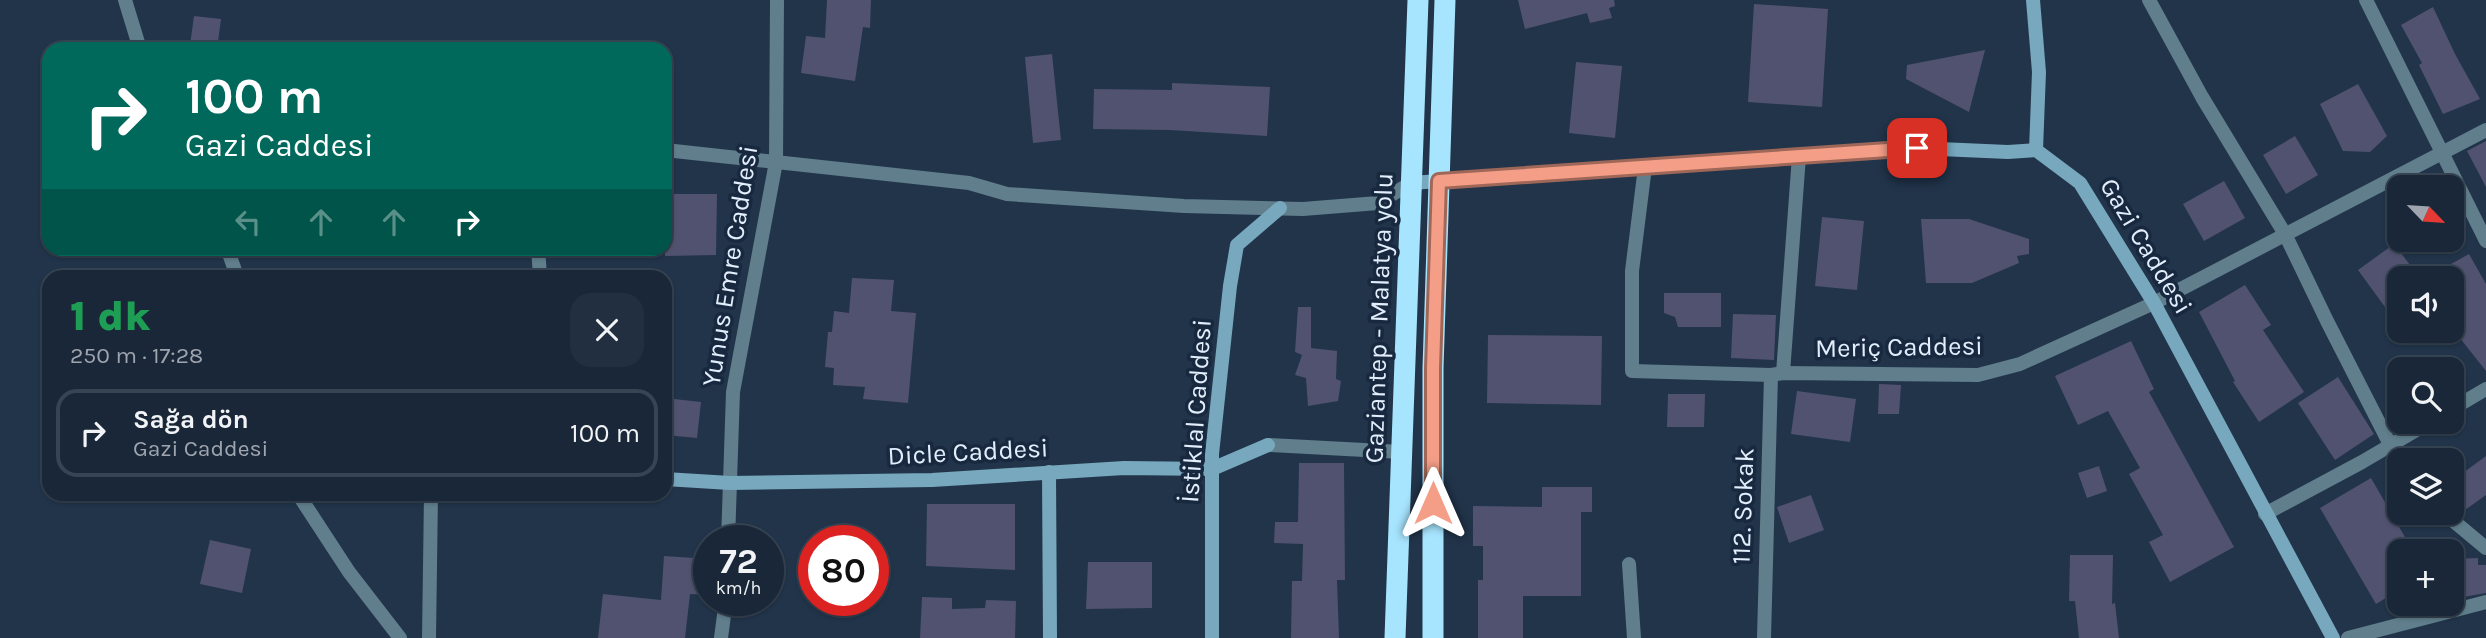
<!DOCTYPE html>
<html lang="tr">
<head>
<meta charset="utf-8">
<style>
	:root { --surface:#192738; --page:#222f40; --text:#f1f3f6; --muted:#9fa5ae; --line:#374453 }
	body { margin:0; font-family:Karla,sans-serif; background:var(--page); color:var(--text); height:100vh; display:flex; flex-direction:column; font-size:26px; white-space:nowrap }
	* { box-sizing:border-box; margin:0 }
	p { font-size:23px; color:var(--muted) }
	.icon { flex:none; width:38px; height:38px; fill:none; stroke:currentColor; stroke-width:2; stroke-linecap:round; stroke-linejoin:round }
	.map { position:relative; flex:1; overflow:hidden }
	.panel { position:absolute; left:42px; top:270px; width:630px; height:231px; display:flex; flex-direction:column; background:var(--surface); border-radius:21px; box-shadow:0 2px 5px #0004,0 0 0 2px var(--line) }
	.panel>* { flex:none }
	.banner { position:absolute; left:42px; top:42px; width:630px; height:214px; border-radius:21px; box-shadow:0 2px 5px #0004,0 0 0 2px var(--line); background:#00695c; color:#fff; overflow:hidden }
	.needle { width:46px; rotate:115deg }
	.fabs { position:absolute; left:2387px; top:175px; display:grid; gap:14px }
	.fabs a { display:grid; place-items:center; width:77px; height:77px; border-radius:14px; background:var(--surface); box-shadow:0 2px 5px #0004,0 0 0 2px var(--line); font-size:35px }
	.speed { position:absolute; left:693px; top:525px; display:flex; gap:14px; font-size:35px; font-weight:700; text-align:center }
	.speed>* { display:grid; place-content:center; width:91px; height:91px; border-radius:50%; background:var(--surface); box-shadow:0 2px 5px #0004,0 0 0 2px var(--line); line-height:1 }
	.speed small { font-size:18px; font-weight:400 }
	.speed .limit { border:10px solid #d22; background:#fff; color:#111 }
	.pin { position:absolute; display:grid; place-items:center; width:60px; height:60px; color:#fff; margin:-30px; border-radius:14px; box-shadow:0 4px 10px #0006 }
	.me { position:absolute; width:77px; margin:-38px; rotate:0deg; stroke-linejoin:round; filter:drop-shadow(0 0 5px #0008) }
	.turn { display:flex; align-items:center; gap:24px; height:147px; padding:0 28px; font-size:32px }
	.turn .icon { width:91px; height:91px; stroke-width:2.5 }
	.turn b { display:block; font-size:49px; line-height:60px }
	.lanes { display:flex; align-items:center; height:66px; padding:0 28px; background:#0003; justify-content:center; gap:35px; direction:ltr }
	.lanes .off { opacity:.35 }
	.round { display:grid; place-items:center; flex:none; width:74px; height:74px; border-radius:21px; background:var(--page) }
	.headline { display:flex; align-items:center; justify-content:space-between; height:119px; padding:0 28px }
	h1 { font-size:42px; font-weight:800; line-height:52px; color:#1e9e55 }
	ul { padding:0; list-style:none }
	li { display:flex; align-items:center; gap:21px; height:88px; margin:0 14px 10px; padding:0 14px; border:4px solid var(--line); border-radius:21px }
	li div { flex:1 }
	li b { display:block; font-size:26px }
	li em { font-style:normal }
	.map>svg:first-child { display:block }
	.building { fill:#51526f }
	.lines { fill:none; stroke-linecap:round; stroke-linejoin:round }
	.street { stroke:#607e8b; stroke-width:14 }
	.secondary { stroke:#77a8bd; stroke-width:14 }
	.highway { stroke:#a7e4fd; stroke-width:21 }
	.route-casing { stroke:#9f6758; stroke-width:18 }
	.route { stroke:#f49e87; stroke-width:12 }
	.labels { text-anchor:middle; dominant-baseline:central; stroke-width:7; stroke-linejoin:round; paint-order:stroke }
	.street-label { font-size:26px; fill:#e3eefd; stroke:#18293f }
</style>
</head>
<body>
<div class="map">
<svg width="2486" height="638" viewBox="0 0 2486 638">
	<rect width="100%" height="100%" fill="#21344a"/>
	<g class="building">
		<polygon points="827,0 871,0 870,28 863,27 855,81 801,73 806,36 825,38"/>
		<polygon points="1518,0 1614,0 1615,6 1609,8 1612,18 1590,23 1587,13 1525,29"/>
		<polygon points="1754,4 1828,9 1822,107 1748,102"/>
		<polygon points="2433,7 2455,54 2480,99 2443,114 2419,65 2422,63 2401,25"/>
		<polygon points="194,16 221,19 217,49 190,45"/>
		<polygon points="1985,50 1969,112 1906,79 1907,65"/>
		<polygon points="1052,54 1061,140 1033,143 1025,57"/>
		<polygon points="1576,62 1622,66 1615,138 1569,133"/>
		<polygon points="1172,83 1270,87 1267,136 1170,130 1093,129 1094,89 1172,90"/>
		<polygon points="2358,84 2387,136 2370,152 2343,151 2320,104"/>
		<polygon points="2295,136 2318,175 2286,194 2263,155"/>
		<polygon points="2486,141 2486,187 2467,151"/>
		<polygon points="2224,181 2245,218 2204,241 2183,204"/>
		<polygon points="665,194 717,194 716,255 665,256"/>
		<polygon points="1822,217 1864,221 1857,290 1815,286"/>
		<polygon points="1921,219 1969,219 2029,239 2029,254 2017,256 2019,263 1972,283 1926,283"/>
		<polygon points="2394,244 2420,278 2399,278 2399,296 2385,307 2358,270"/>
		<polygon points="2469,254 2486,284 2486,371 2452,328 2452,278 2426,278"/>
		<polygon points="852,278 894,280 891,311 916,313 908,403 863,399 865,387 833,385 834,368 825,367 828,332 832,332 834,311 849,313"/>
		<polygon points="2245,285 2271,325 2263,330 2304,392 2259,422 2233,382 2235,381 2199,312"/>
		<polygon points="1664,293 1721,293 1721,327 1678,327 1675,317 1664,313"/>
		<polygon points="1298,307 1311,307 1311,348 1337,351 1336,379 1341,381 1338,401 1308,406 1306,378 1295,375 1302,355 1295,352"/>
		<polygon points="1733,314 1776,315 1774,360 1731,358"/>
		<polygon points="1488,335 1602,336 1601,405 1487,403"/>
		<polygon points="2131,341 2154,389 2149,392 2234,547 2170,582 2149,542 2163,535 2129,474 2140,468 2108,411 2078,425 2055,376"/>
		<polygon points="2338,377 2374,434 2335,460 2298,403"/>
		<polygon points="1879,384 1901,385 1899,414 1878,414"/>
		<polygon points="1797,391 1856,399 1850,442 1791,434"/>
		<polygon points="1668,394 1705,394 1704,427 1667,427"/>
		<polygon points="665,398 701,402 697,438 665,435"/>
		<polygon points="2486,456 2486,495 2465,510 2452,492 2452,481"/>
		<polygon points="1299,463 1344,463 1345,580 1337,580 1339,638 1291,638 1292,581 1302,581 1303,544 1274,543 1275,522 1298,522"/>
		<polygon points="2099,466 2107,491 2087,498 2078,473"/>
		<polygon points="2371,478 2413,551 2399,551 2399,590 2376,604 2320,508"/>
		<polygon points="1542,487 1592,487 1592,512 1581,512 1581,596 1523,596 1523,638 1478,638 1478,580 1483,580 1483,546 1473,546 1473,506 1542,507"/>
		<polygon points="1811,495 1824,530 1789,543 1777,507"/>
		<polygon points="927,504 1015,504 1015,570 926,566"/>
		<polygon points="210,540 251,549 242,593 200,584"/>
		<polygon points="2070,555 2113,555 2112,604 2115,603 2119,638 2079,638 2075,601 2069,601"/>
		<polygon points="664,556 709,559 709,595 690,594 685,638 598,638 603,594 661,600"/>
		<polygon points="2478,558 2478,565 2486,565 2486,593 2452,599 2452,559"/>
		<polygon points="1088,562 1152,562 1152,608 1086,609"/>
		<polygon points="922,597 952,598 952,609 985,608 986,600 1016,601 1015,638 920,638"/>
	</g>
	<g class="lines">
		<g class="street">
			<polyline points="125,0 140,49"/>
			<polyline points="2149,0 2202,97 2285,234 2327,321 2399,462"/>
			<polyline points="2366,0 2486,241"/>
			<polyline points="665,150 969,183 1007,194 1184,206 1303,209 1378,203 1411,183"/>
			<polyline points="1645,167 1632,271 1632,371 1771,375 1783,373 1978,375 2020,364 2154,303 2486,130"/>
			<polyline points="227,248 237,276"/>
			<polyline points="538,248 540,276"/>
			<polyline points="1783,373 1799,156"/>
			<polyline points="2452,409 2486,389"/>
			<polyline points="1268,445 1402,452"/>
			<polyline points="298,494 349,572 400,638"/>
			<polyline points="2444,513 2486,548"/>
			<polyline points="2265,514 2362,462 2430,422"/>
			<polyline points="728,541 733,392 776,162 777,0"/>
			<polyline points="1629,564 1634,638"/>
			<polyline points="429,638 431,494"/>
			<polyline points="721,638 726,600"/>
			<polyline points="1764,638 1771,375"/>
			<polyline points="2348,638 2486,602"/>
		</g>
		<g class="secondary">
			<polyline points="2033,0 2039,72 2036,150"/>
			<polyline points="1411,183 1917,148 2008,152 2036,150 2080,183 2154,303 2333,638"/>
			<polyline points="1049,472 1050,638"/>
			<polyline points="665,479 730,483 932,480 1124,468 1212,469 1268,445"/>
			<polyline points="1212,638 1212,454 1230,286 1237,245 1280,208"/>
		</g>
		<g class="highway">
			<polyline points="1395,638 1418,0"/>
			<polyline points="1433,638 1433,368 1445,0"/>
		</g>
	</g>
	<g class="lines">
		<defs>
			<polyline id="route" points="1433,503 1433,368 1439,181 1917,148"/>
		</defs>
		<use href="#route" class="route-casing"/>
		<use href="#route" class="route"/>
	</g>
	<g class="labels">
		<g class="street-label">
			<text transform="translate(2146 246) rotate(59)">Gazi Caddesi</text>
			<text transform="translate(730 266) rotate(-81)">Yunus Emre Caddesi</text>
			<text transform="translate(1379 318) rotate(-88)">Gaziantep - Malatya yolu</text>
			<text transform="translate(1899 347) rotate(-1)">Meriç Caddesi</text>
			<text transform="translate(1196 411) rotate(-86)">İstiklal Caddesi</text>
			<text transform="translate(968 452) rotate(-3)">Dicle Caddesi</text>
			<text transform="translate(1743 506) rotate(-88)">112. Sokak</text>
		</g>
	</g>
</svg>
<div class="fabs">
<a><svg class="needle" viewBox="-14 -14 28 28"><path d="M0-13l5 13h-10z" fill="#e53935"/><path d="M0 13l5-13h-10z" fill="#9fa5ae"/></svg></a>
<a><svg class="icon" aria-label="sound" viewBox="0 0 24 24"><path d="M4 9h4l5-4v14l-5-4H4zM17 9q2 3 0 6"/></svg></a>
<a><svg class="icon" aria-label="search" viewBox="0 0 24 24"><circle cx="10" cy="10" r="6"/><path d="M15 15l6 6"/></svg></a>
<a><svg class="icon" aria-label="layers" viewBox="0 0 24 24"><path d="M12 4l9 5-9 5-9-5zM3 14l9 5 9-5"/></svg></a>
<a>+</a>
</div>
<div class="speed"><div>72<small>km/h</small></div><div class="limit">80</div></div>
<div class="pin" style="left:1917px;top:148px;background:#d93025"><svg class="icon" aria-label="arrive" viewBox="0 0 24 24"><path d="M6 21V4h12l-3 4 3 4H6"/></svg></div>
<svg class="me" style="left:1433px;top:503px" viewBox="-20 -20 40 40"><path d="M0-17L14 15 0 8-14 15z" fill="#f49e87" stroke="#fff" stroke-width="4"/></svg>
<div class="banner">
<div class="turn"><svg class="icon" aria-label="right" viewBox="0 0 24 24"><path d="M7 20v-9h11M14 6l5 5-5 5"/></svg><div><b>100 m</b>Gazi Caddesi</div></div>
<div class="lanes"><svg class="icon off" aria-label="left" viewBox="0 0 24 24"><path d="M17 20v-9H6M10 6l-5 5 5 5"/></svg><svg class="icon off" aria-label="ahead" viewBox="0 0 24 24"><path d="M12 20V5M6 11l6-6 6 6"/></svg><svg class="icon off" aria-label="ahead" viewBox="0 0 24 24"><path d="M12 20V5M6 11l6-6 6 6"/></svg><svg class="icon" aria-label="right" viewBox="0 0 24 24"><path d="M7 20v-9h11M14 6l5 5-5 5"/></svg></div>
</div>
<section class="panel">
<div class="headline"><div><h1>1 dk</h1><p>250 m · 17:28</p></div><a class="round"><svg class="icon" aria-label="close" viewBox="0 0 24 24"><path d="M6 6l12 12M18 6L6 18"/></svg></a></div>
<ul>
<li><svg class="icon" aria-label="right" viewBox="0 0 24 24"><path d="M7 20v-9h11M14 6l5 5-5 5"/></svg><div><b>Sağa dön</b><p>Gazi Caddesi</p></div><em>100 m</em></li>
</ul>
</section>
</div>
</body>
</html>
